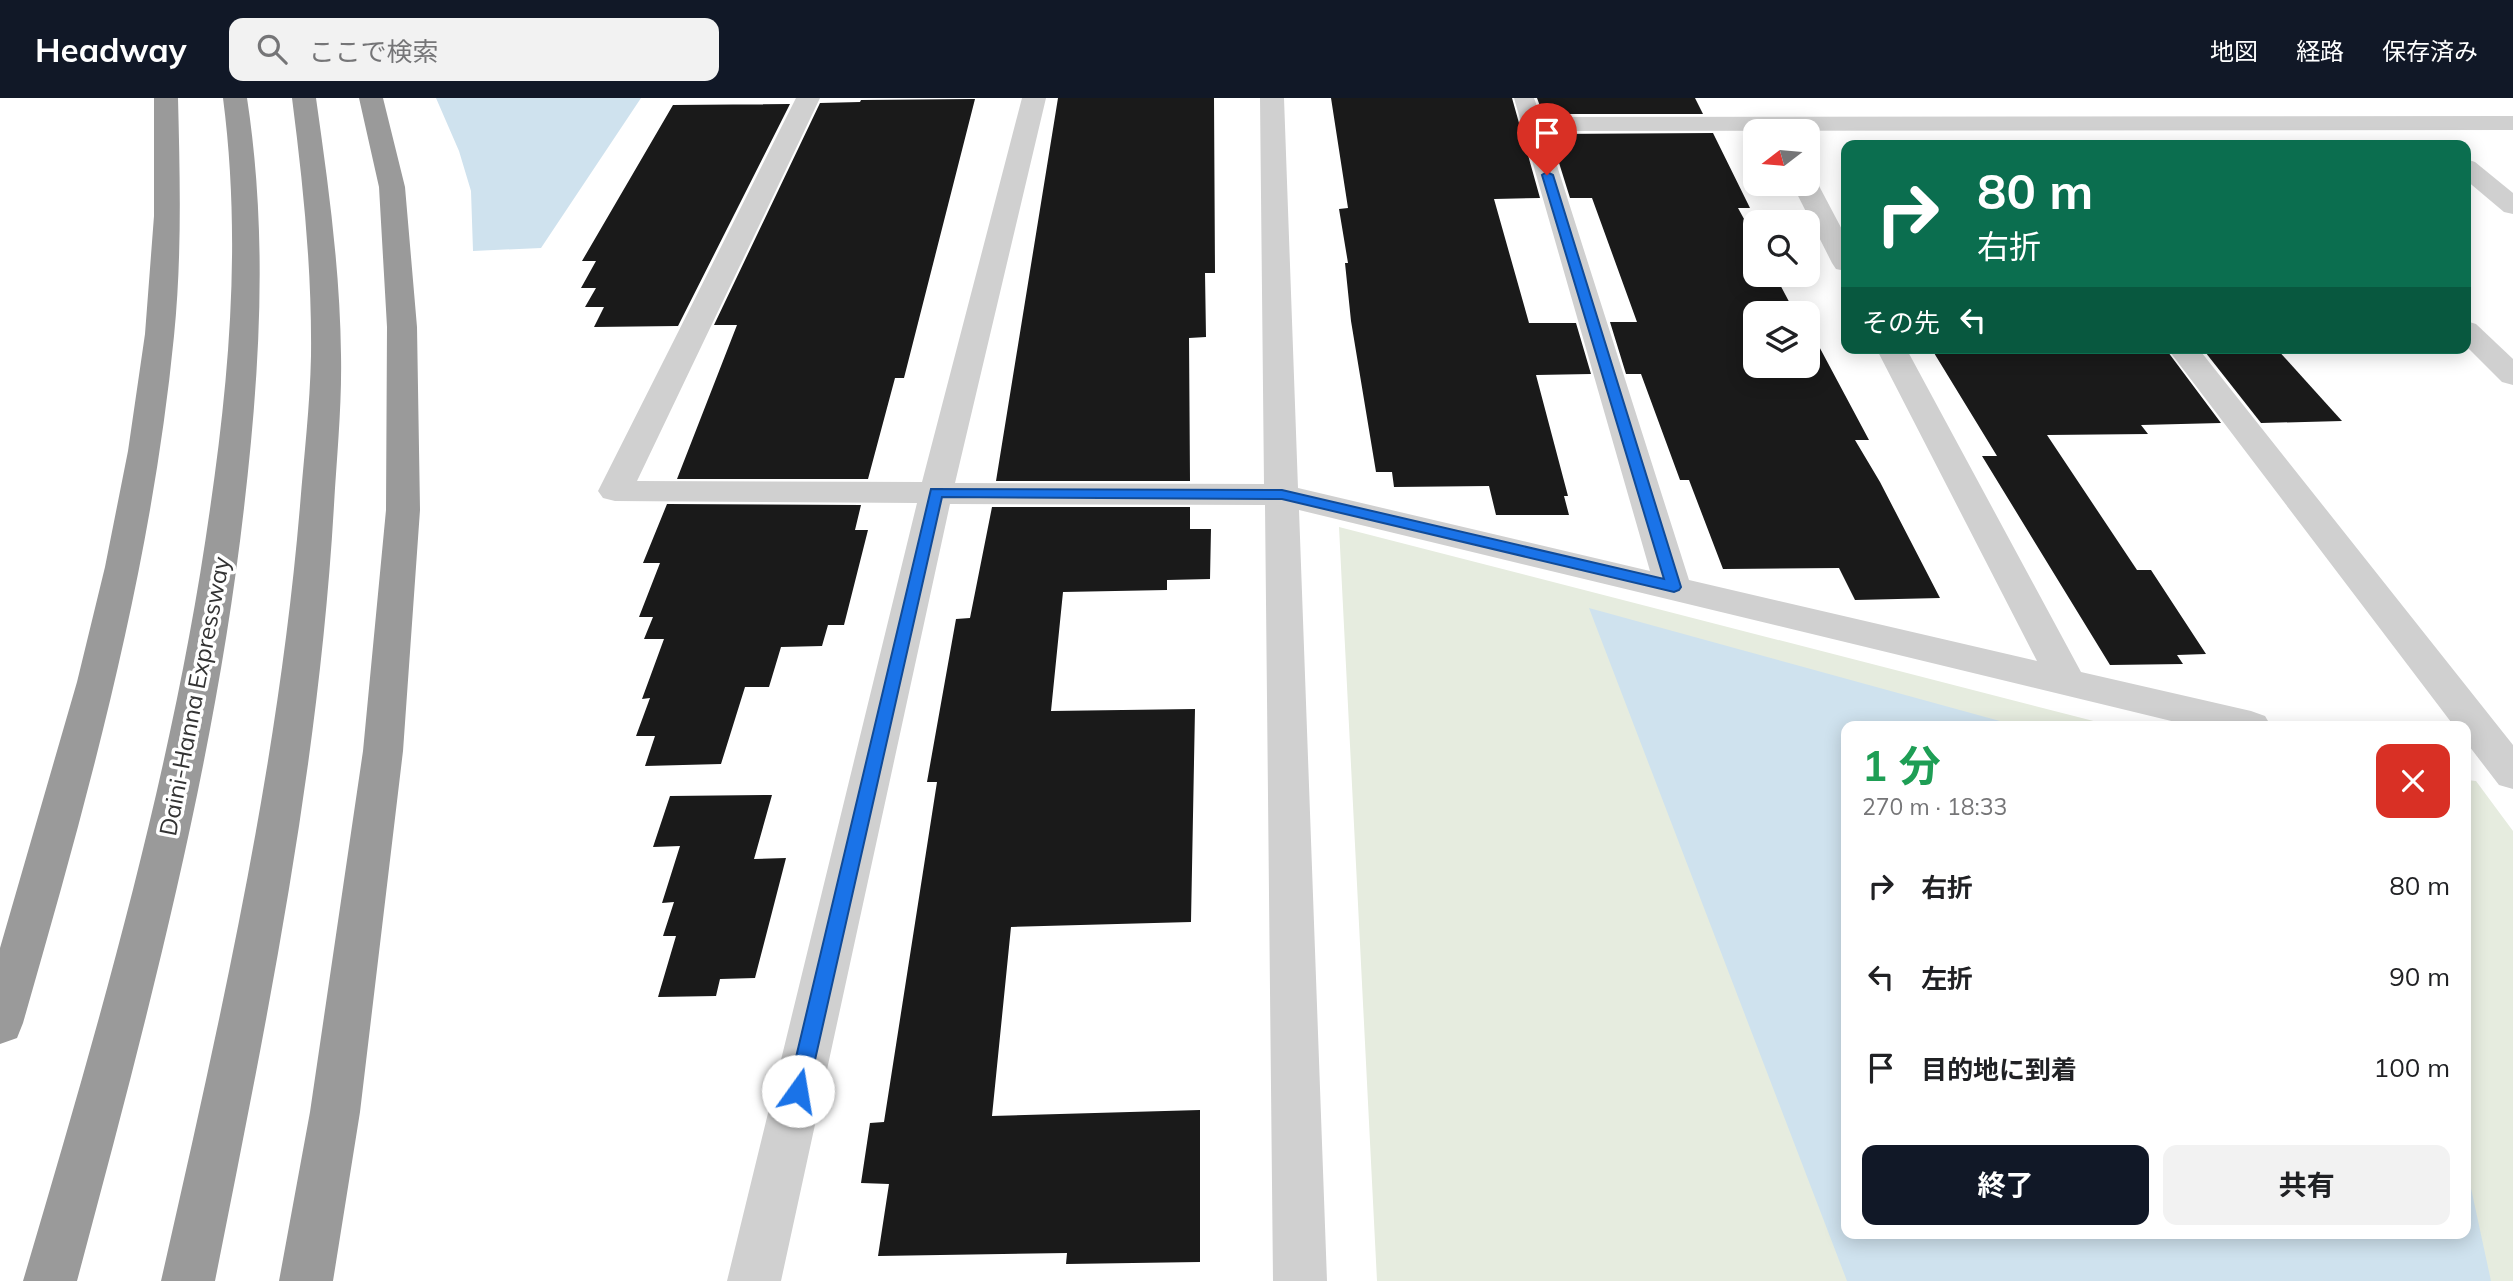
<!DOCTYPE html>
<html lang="ja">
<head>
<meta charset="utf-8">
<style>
	:root { --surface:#fff; --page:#f2f2f2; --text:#202124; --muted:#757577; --accent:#111827 }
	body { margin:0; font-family:Mulish,"Noto Sans JP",sans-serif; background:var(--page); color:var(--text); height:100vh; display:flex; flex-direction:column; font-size:26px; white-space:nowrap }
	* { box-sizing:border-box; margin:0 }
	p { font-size:23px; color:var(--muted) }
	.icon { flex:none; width:38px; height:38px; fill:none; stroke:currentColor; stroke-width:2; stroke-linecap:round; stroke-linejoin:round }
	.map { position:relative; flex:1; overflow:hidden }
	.side { position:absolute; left:1841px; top:623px; width:630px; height:518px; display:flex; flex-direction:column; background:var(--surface); border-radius:14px; box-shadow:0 4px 18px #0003 }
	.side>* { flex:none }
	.hud { position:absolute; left:1841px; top:42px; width:630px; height:214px; border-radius:14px; box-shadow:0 4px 18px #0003; background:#0b6e4f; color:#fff; overflow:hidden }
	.needle { width:46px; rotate:254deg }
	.fabs { position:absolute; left:1743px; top:21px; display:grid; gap:14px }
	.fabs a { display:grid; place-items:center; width:77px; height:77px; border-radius:14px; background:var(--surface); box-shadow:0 4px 18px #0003; font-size:35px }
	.pin { position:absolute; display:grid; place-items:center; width:60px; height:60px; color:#fff; margin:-72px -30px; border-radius:50% 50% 50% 0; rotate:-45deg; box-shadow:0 0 7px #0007 }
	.pin .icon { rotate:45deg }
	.me { position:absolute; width:77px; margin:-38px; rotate:13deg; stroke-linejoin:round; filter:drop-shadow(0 0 5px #0008) }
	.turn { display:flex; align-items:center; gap:24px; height:147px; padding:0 21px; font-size:32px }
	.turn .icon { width:91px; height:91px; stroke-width:2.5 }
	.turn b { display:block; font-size:49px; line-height:60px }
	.then { display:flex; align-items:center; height:66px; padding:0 21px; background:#0003; gap:14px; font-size:26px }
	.round { display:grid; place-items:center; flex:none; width:74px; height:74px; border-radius:14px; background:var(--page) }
	.head { display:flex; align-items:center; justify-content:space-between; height:119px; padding:0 21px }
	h1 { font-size:42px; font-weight:700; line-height:52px; color:#1e9e55 }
	.cta { display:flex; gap:14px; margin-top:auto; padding:14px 21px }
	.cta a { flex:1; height:80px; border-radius:14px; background:var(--accent); color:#fff; font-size:28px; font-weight:700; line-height:80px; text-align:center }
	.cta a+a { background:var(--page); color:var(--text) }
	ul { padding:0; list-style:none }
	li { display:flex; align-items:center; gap:21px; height:91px; padding:0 21px }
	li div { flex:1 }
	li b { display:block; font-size:26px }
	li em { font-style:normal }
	header { display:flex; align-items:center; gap:42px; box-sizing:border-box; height:98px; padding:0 35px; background:var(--accent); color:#fff }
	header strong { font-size:33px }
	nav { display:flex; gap:38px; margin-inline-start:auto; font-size:24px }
	.search { width:490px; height:63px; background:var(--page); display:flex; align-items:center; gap:18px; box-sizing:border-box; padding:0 24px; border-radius:14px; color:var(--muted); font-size:26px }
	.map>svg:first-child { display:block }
	.green { fill:#e6ecdf }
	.water { fill:#cfe2ee }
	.building { fill:#1a1a1a }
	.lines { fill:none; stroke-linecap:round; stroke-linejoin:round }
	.minor { fill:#d0d0d0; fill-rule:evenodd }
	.highway { fill:#9a9a9a; fill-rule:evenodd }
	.route { fill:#1a73e8; stroke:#114b97; stroke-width:2 }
	.labels { text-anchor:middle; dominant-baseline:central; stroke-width:7; stroke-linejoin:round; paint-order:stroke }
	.street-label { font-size:24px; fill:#333; stroke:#fff }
</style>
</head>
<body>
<header>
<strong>Headway</strong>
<div class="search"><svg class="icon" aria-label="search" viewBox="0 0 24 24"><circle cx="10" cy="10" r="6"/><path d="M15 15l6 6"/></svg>ここで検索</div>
<nav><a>地図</a><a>経路</a><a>保存済み</a></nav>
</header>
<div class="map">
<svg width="2513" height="1183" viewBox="0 0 2513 1183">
	<rect width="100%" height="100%" fill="#fff"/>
	<polygon class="green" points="1339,429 2113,628 1846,628 1846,1136 2466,1136 2466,682 2476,683 2513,733 2513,1183 1377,1183"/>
	<g class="water">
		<polygon points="436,0 641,0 541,150 473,153 471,93 459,53"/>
		<polygon points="1589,510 2018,628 1846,628 1846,1136 2466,1136 2466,1067 2491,1183 1847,1183"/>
	</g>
	<g class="building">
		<polygon points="1058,0 1214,0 1215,175 1205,175 1206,239 1189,240 1190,383 996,383"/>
		<polygon points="1331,0 1512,0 1540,100 1494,101 1529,225 1576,225 1591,276 1536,277 1568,398 1564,398 1569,417 1496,417 1489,388 1394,389 1392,374 1376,374 1351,223 1345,165 1348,165 1339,111 1348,110"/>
		<polygon points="1537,0 1695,0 1703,16 1543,16"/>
		<polygon points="975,1 904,280 895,280 868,381 677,381 737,227 714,227 820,5 860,4 861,2"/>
		<polygon points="790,6 678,228 594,229 604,209 585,209 596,190 581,190 596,163 582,163 673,7"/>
		<polygon points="1713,35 1750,110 1738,110 1755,141 1755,177 1775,177 1795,215 1755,215 1755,268 1808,268 1808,239 1814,239 1869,342 1855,342 1880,384 1940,500 1855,502 1839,470 1723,471 1689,382 1680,382 1641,276 1626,276 1610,224 1637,224 1592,100 1570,100 1550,36"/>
		<polygon points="1931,250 2165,250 2221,325 2141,327 2148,336 2047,337 2137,472 2151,472 2206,556 2177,557 2183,566 2110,567 1982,358 1997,358"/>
		<polygon points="2202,250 2276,250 2342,323 2261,325"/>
		<polygon points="667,406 861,407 855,432 868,432 844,527 828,527 822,548 781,549 769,589 745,589 721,666 645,668 655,638 636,638 650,600 642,601 664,541 644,541 653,519 639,519 660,465 643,465"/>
		<polygon points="992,409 1190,409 1190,431 1211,431 1210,481 1167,482 1167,492 1063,494 1051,613 1195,611 1191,824 1011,829 992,1018 1200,1012 1200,1164 1066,1166 1067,1155 878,1158 889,1086 861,1085 870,1025 884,1024 937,684 927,684 956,521 970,520"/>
		<polygon points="772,697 754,761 786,760 755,880 720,881 716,898 658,899 676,838 663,838 674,804 662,805 680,748 653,749 670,698"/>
	</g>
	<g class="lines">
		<g class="minor">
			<polygon points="796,0 820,0 637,383 922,384 1022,0 1046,0 955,385 1264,386 1260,0 1284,0 1298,390 1650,473 1514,0 1534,0 1541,19 2513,18 2513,32 1546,33 1689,482 2037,563 1876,250 1906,250 2081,574 2251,613 2265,618 2271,628 2192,628 1299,412 1327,1183 1273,1183 1265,407 950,406 781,1183 727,1183 917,405 615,403 603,400 598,393"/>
			<polygon points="2466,61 2475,64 2513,95 2513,116 2504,114 2466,82"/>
			<polygon points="1808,79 1814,81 1818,86 1846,139 1846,173 1836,171 1832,165 1792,86 1808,86"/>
			<polygon points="2466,223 2476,226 2513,261 2513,287 2502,284 2466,248"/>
			<polygon points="2167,250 2198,250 2513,647 2513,691 2499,687 2466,644 2466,628 2454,628"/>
		</g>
		<g class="highway">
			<path d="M154,0h24c2,79 4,159 -4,238 -23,235 -86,461 -151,687l-6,15 -17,6v-96l77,-266 28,-115 23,-116 17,-117 9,-118z"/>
			<path d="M223,0h24c21,137 13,272 -3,410 -30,262 -99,518 -167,773h-54c75,-254 150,-509 187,-772 20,-137 31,-273 13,-411z"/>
			<path d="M292,0h24c12,85 24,170 25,257 1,49 -4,100 -7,150 -15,262 -68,519 -119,776h-54c58,-256 117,-513 139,-775 4,-50 10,-100 11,-150 1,-87 -8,-172 -19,-258z"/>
			<polygon points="359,0 383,0 405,89 417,229 420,412 403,653 360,1014 333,1183 279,1183 310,1014 363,653 386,412 387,229 379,89"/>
		</g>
	</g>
	<polygon class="route" points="1547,74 1553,77 1681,489 1679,492 1674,494 1282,401 942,399 808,993 805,999 798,1002 791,999 788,993 931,391 1282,392 1664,481 1542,77"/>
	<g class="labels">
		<g class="street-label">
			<text transform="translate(194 598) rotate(-79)">Daini-Hanna Expressway</text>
		</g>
	</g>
</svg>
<div class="fabs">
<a><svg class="needle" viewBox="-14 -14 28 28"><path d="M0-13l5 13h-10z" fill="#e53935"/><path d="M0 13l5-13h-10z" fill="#757577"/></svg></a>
<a><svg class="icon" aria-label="search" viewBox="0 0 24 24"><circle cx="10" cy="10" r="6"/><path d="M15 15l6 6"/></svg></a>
<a><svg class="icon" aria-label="layers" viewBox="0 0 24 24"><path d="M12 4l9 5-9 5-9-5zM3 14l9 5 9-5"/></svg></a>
</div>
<div class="pin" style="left:1547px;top:77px;background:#d93025"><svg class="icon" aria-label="arrive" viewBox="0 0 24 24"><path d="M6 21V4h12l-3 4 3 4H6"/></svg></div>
<svg class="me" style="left:798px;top:993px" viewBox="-20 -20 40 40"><circle r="19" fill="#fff"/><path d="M0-13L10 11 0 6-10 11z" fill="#1a73e8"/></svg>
<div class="hud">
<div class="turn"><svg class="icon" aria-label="right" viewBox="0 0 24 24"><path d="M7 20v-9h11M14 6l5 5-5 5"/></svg><div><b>80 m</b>右折</div></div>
<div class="then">その先<svg class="icon" aria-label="left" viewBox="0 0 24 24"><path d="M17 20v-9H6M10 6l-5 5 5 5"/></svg></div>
</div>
<section class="side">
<div class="head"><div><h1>1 分</h1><p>270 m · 18:33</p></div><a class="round" style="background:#d93025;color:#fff"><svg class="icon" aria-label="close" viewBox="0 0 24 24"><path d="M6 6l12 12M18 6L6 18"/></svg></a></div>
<ul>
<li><svg class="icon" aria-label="right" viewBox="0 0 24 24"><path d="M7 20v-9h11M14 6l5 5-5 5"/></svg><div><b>右折</b></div><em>80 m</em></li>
<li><svg class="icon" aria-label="left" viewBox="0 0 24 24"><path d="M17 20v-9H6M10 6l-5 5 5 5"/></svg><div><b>左折</b></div><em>90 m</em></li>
<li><svg class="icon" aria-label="arrive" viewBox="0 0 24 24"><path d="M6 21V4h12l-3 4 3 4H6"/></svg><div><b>目的地に到着</b></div><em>100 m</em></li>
</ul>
<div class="cta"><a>終了</a><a>共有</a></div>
</section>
</div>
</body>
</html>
